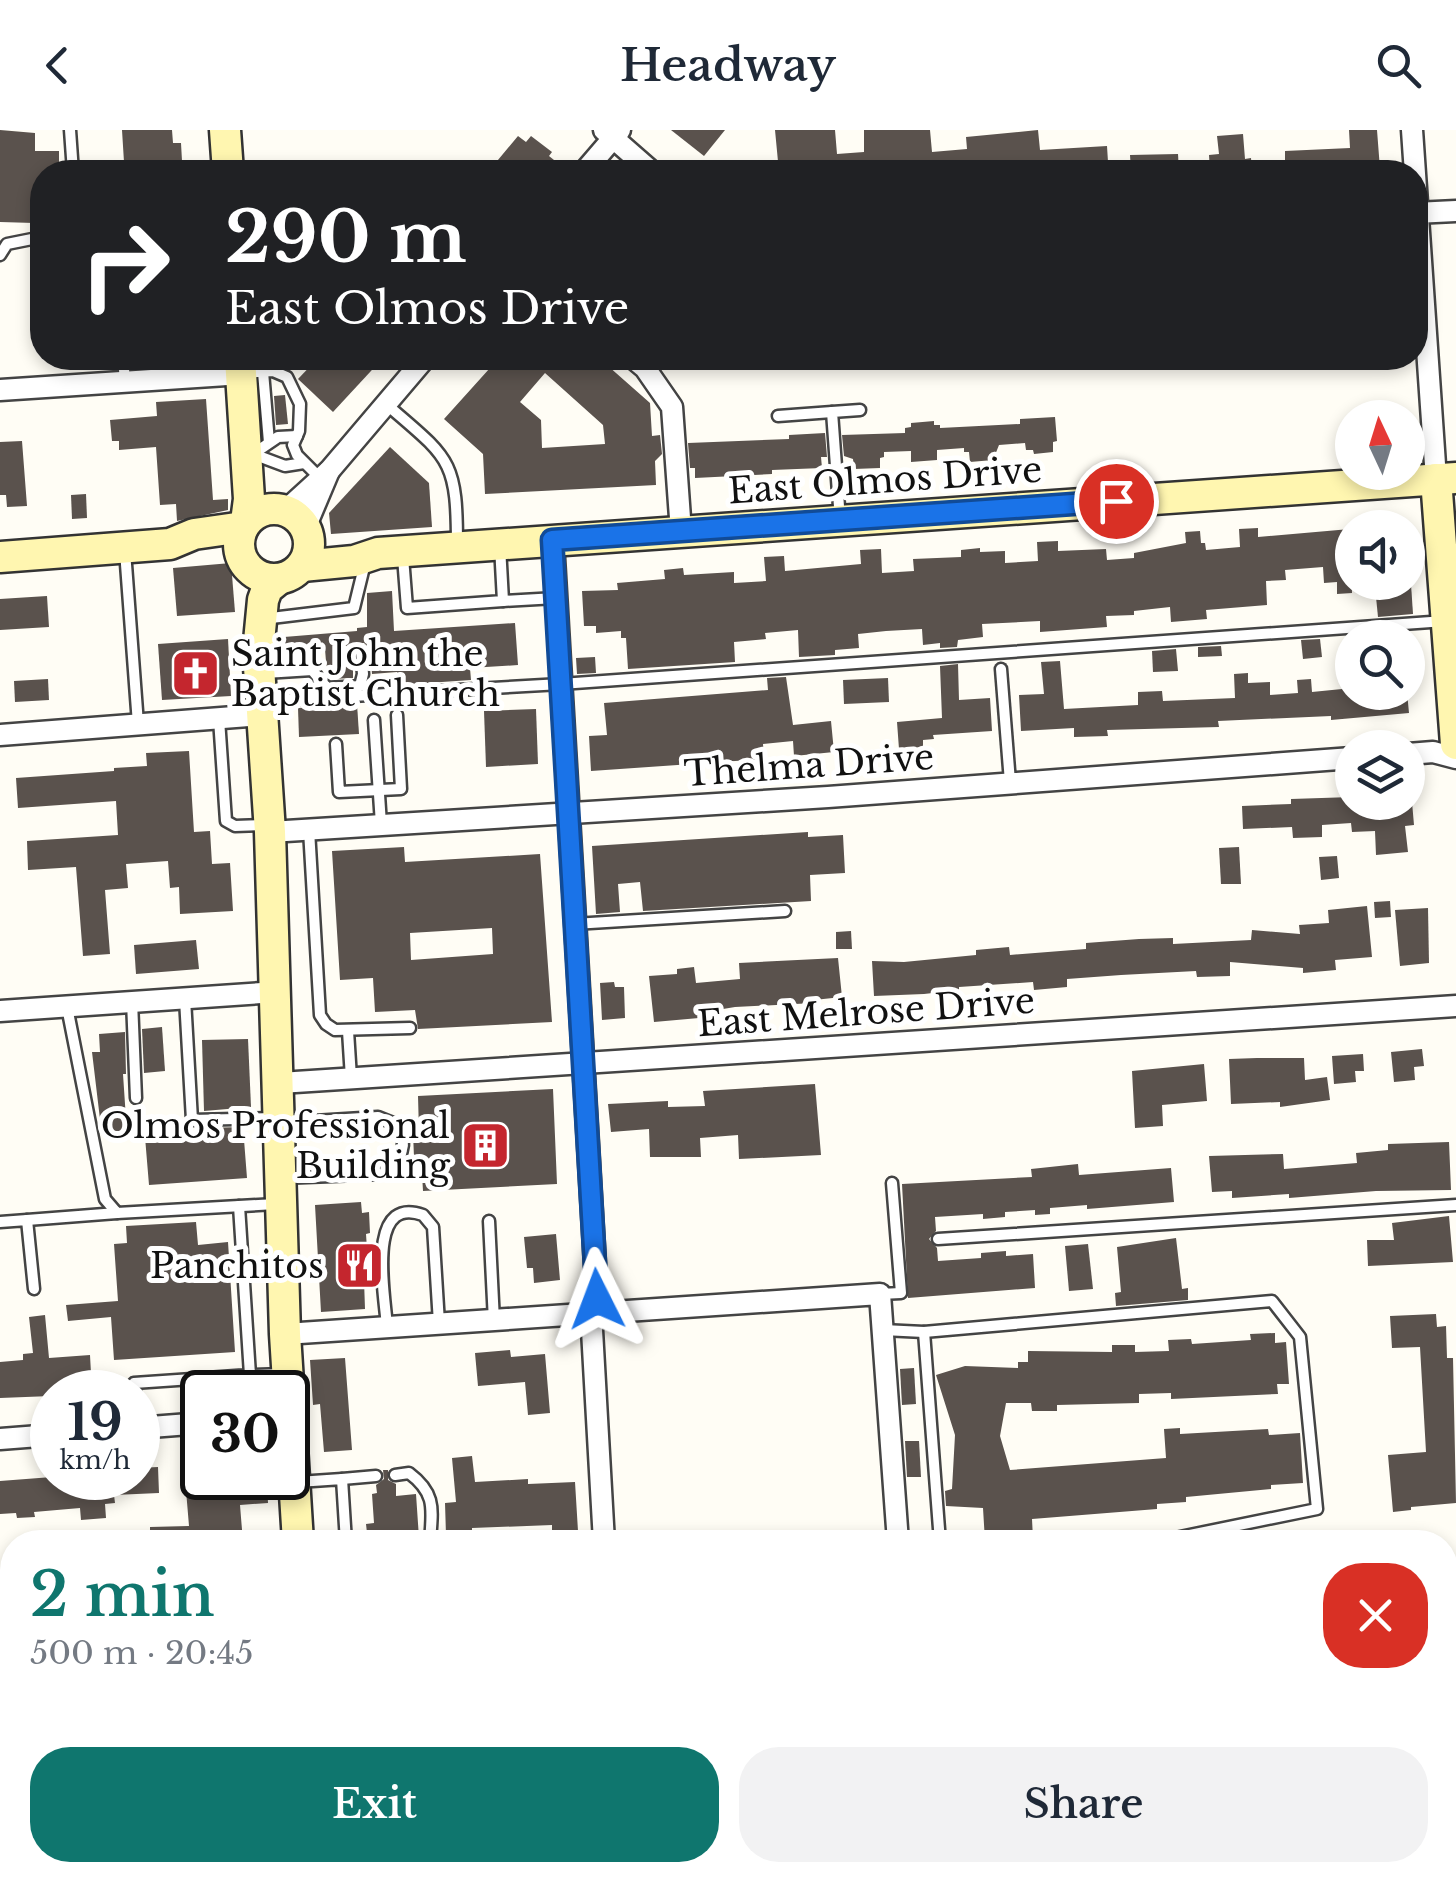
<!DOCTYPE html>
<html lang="en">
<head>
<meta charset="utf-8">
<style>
	:root { --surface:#fff; --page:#f2f2f3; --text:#1f2937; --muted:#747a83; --accent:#0f766e }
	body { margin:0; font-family:"Libre Baskerville",serif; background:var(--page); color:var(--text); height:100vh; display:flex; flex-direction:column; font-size:38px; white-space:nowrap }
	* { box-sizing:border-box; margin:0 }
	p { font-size:32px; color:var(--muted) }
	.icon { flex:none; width:55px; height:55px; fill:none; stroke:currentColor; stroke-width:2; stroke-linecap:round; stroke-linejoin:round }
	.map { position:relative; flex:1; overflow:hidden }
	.details { position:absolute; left:0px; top:1400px; width:1458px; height:352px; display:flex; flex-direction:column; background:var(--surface); border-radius:40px 40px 0 0; box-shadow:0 5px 15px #0003 }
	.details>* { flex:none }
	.hud { position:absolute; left:30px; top:30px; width:1398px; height:210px; border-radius:40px; box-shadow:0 5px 15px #0003; background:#202124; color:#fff; overflow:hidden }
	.needle { width:65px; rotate:356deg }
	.buttons { position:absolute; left:1335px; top:270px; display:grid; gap:20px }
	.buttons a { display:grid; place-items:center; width:90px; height:90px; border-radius:50%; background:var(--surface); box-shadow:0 5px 15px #0003; font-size:50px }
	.speed { position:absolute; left:30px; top:1240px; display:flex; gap:20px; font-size:50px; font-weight:700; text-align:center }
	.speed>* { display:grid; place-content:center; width:130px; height:130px; border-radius:50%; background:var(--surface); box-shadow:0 5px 15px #0003; line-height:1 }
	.speed small { font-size:25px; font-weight:400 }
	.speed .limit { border:5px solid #111; border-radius:15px; background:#fff; color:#111 }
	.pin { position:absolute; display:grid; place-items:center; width:85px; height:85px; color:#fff; margin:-42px; border:5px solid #fff; border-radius:50%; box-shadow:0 2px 10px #0007 }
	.me { position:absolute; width:110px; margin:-55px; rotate:357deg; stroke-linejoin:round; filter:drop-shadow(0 0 8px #0008) }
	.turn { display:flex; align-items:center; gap:35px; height:210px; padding:0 30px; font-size:45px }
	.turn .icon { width:130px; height:130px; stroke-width:2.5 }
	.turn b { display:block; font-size:70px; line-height:85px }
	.round { display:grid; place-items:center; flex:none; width:105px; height:105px; border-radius:40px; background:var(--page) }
	.headline { display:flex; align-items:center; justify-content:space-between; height:170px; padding:0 30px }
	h1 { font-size:60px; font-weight:600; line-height:75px; color:var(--accent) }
	.primary-button { display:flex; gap:20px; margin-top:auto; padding:20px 30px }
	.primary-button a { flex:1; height:115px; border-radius:40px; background:var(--accent); color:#fff; font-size:40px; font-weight:600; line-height:115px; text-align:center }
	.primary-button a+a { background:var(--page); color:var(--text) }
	header { display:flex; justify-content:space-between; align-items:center; height:130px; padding:0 30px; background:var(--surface); font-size:45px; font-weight:600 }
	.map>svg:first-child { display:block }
	.building { fill:#5a524d; fill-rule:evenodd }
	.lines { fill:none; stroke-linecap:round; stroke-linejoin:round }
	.lane-casing { stroke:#444; stroke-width:15 }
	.street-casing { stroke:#444; stroke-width:25 }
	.secondary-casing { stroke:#333; stroke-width:35 }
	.lane { stroke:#fff; stroke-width:10 }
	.street { stroke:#fff; stroke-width:20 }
	.secondary { stroke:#fff6b0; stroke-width:30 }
	.route-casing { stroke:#114b97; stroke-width:25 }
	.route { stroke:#1a73e8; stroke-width:18 }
	.labels { text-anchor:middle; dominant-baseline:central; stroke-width:10; stroke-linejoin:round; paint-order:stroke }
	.street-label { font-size:35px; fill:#111; stroke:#fff }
	.poi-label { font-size:35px; fill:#111; stroke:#fff; text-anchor:end }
</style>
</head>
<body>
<header><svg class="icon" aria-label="back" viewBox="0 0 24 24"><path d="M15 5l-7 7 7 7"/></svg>Headway<svg class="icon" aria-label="search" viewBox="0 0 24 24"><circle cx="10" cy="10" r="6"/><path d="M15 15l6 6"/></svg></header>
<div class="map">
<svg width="1456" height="1752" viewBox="0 0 1456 1752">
	<rect width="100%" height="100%" fill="#fffdf5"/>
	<g class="building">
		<polygon points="0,0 35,3 35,21 59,21 59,42 42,42 42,87 34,87 34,93 0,92"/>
		<polygon points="122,0 172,0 173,13 181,13 182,31 171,31 172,42 146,42 145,30 124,32"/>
		<polygon points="671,0 725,0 704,26"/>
		<polygon points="775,0 835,0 837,24 864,22 864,0 930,0 932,22 967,19 966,7 1038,0 1040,20 1107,16 1108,32 1097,33 1098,42 779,42"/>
		<polygon points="1349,0 1377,0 1380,39 1285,42 1285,21 1350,18"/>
		<polygon points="1243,4 1245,29 1251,28 1252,42 1210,42 1209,25 1219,24 1217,6"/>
		<polygon points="518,6 526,12 531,6 552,22 549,26 569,42 488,42"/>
		<polygon points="1178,24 1179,42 1131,42 1130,25"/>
		<polygon points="318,228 383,228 333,282 298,249"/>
		<path d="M499,228h100l51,45 2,33 8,-1 2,19 -7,7 1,24 -171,9 -2,-40 -39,-35zM545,243l58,52 2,19 -63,4 -1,-28 -21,-18z"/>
		<polygon points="285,265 288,294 276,295 274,266"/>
		<polygon points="206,269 213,370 228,369 228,380 177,391 176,374 160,375 156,317 119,320 119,311 112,311 110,290 157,286 156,272"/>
		<polygon points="1055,287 1057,311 1053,312 1053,322 1034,324 1033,320 1026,320 1025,313 999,315 993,330 970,332 969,322 964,322 964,318 937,320 937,330 911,332 911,321 884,322 884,327 880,328 880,338 854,339 853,329 844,326 842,305 905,303 905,298 911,297 911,293 934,291 934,295 940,295 940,298 1020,294 1020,289"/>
		<polygon points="825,303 827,327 821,327 822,338 772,340 772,344 695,348 695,338 690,338 688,313 789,309 789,305"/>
		<polygon points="22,311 27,376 7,377 6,365 0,365 0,312"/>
		<polygon points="390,317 429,353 432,397 331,404 329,383"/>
		<polygon points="86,364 87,388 72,389 71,365"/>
		<polygon points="1258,398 1258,407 1350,399 1352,463 1337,464 1337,452 1324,453 1323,437 1285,440 1286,450 1266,451 1267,475 1206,480 1207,489 1171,492 1170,477 1134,481 1134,485 1106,486 1107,497 1040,502 1040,491 982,494 983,507 958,510 957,517 940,518 940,513 923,515 922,499 886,501 858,504 859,518 835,520 835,525 799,527 798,500 765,503 766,509 734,512 735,532 628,539 626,508 621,508 621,501 596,503 596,496 584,496 582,461 618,460 617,453 665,449 664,440 683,438 684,445 734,442 734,453 766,451 764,427 784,426 785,441 861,434 860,420 881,419 882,443 914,441 913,429 961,427 961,420 980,418 980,422 1005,421 1005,433 1038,431 1037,412 1058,411 1058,421 1106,419 1107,430 1134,428 1134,423 1186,413 1185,402 1200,401 1201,413 1205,413 1206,420 1240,417 1239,399"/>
		<polygon points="231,433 235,482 177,486 173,438"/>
		<polygon points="1403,454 1411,454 1413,484 1378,487 1375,457"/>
		<polygon points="392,461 394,501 515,493 518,535 470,538 471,550 398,555 397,542 372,544 370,519 364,513 357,513 353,518 353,548 331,549 327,544 325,519 286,522 284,507 357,501 357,498 367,497 367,463"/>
		<polygon points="47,466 49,497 0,500 0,469"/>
		<polygon points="228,509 231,566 162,570 158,514"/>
		<polygon points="1320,509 1322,527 1303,529 1301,510"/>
		<polygon points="1221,516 1222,526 1198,527 1198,517"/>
		<polygon points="1176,519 1178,541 1153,542 1152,521"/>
		<polygon points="595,527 596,543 577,544 576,528"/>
		<polygon points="1060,531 1064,579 1138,575 1138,562 1162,561 1163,571 1235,568 1234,544 1248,543 1248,553 1270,552 1270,565 1298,563 1297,550 1311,549 1312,562 1352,558 1352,562 1407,562 1409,583 1331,590 1331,586 1218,591 1219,597 1107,600 1108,606 1074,607 1074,598 1021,601 1019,565 1044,564 1041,532"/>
		<polygon points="958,534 959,570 990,568 992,601 933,605 934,609 923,610 923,617 899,619 897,592 942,588 940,536"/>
		<polygon points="786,547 793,595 831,591 834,622 794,626 793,611 763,614 764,629 591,641 589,606 607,605 604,573 768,560 767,548"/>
		<polygon points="888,548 889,572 844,574 843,550"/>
		<polygon points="48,549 49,570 15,572 14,551"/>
		<polygon points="357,574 359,604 299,607 298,578"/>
		<polygon points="536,579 538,634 486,637 484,581"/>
		<polygon points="189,621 194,702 210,701 212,734 230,733 233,781 180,784 179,757 170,758 168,731 126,734 128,758 105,760 110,824 83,826 76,737 28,740 27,711 118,705 116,671 18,678 16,648 114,641 114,638 147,636 146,623"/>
		<polygon points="1352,667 1352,672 1412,672 1414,695 1405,696 1408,722 1376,725 1375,701 1352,702 1351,693 1322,695 1322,707 1293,708 1292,697 1243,699 1242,676 1291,674 1291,669"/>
		<polygon points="808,702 808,707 843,705 845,743 810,745 811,771 643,781 640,752 618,754 620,782 596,784 592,716"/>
		<path d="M404,717l1,15 135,-8 12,168 -134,7 -3,-19 -40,2 -2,-34 -33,2 -8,-129zM492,798l1,26 -82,6 -1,-27z"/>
		<polygon points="1239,717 1241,754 1221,754 1219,718"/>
		<polygon points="1337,726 1339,748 1321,750 1319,727"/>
		<polygon points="1390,771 1391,787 1375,788 1374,772"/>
		<polygon points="1367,776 1372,827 1335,830 1336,840 1303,843 1303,838 1230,832 1230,846 1197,847 1196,841 1121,845 1067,849 1067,857 1034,860 1033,852 959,857 959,860 924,864 874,866 872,831 904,832 976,825 976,820 1009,817 1010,825 1086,819 1086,813 1139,809 1173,808 1173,814 1251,810 1252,800 1300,804 1299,795 1329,793 1328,780"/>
		<polygon points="1428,778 1429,833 1400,836 1395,780"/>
		<polygon points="851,801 852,819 836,819 836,802"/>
		<polygon points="196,810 199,839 136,844 134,815"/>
		<polygon points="838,828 842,867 814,870 814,873 735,877 699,883 699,888 654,892 649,846 677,844 677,839 694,837 696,853 740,849 739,833"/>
		<polygon points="614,852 615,857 624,857 625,888 602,890 600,853"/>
		<polygon points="162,897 165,941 144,943 142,899"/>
		<polygon points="125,902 126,944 123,944 127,1004 102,1006 92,922 100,922 99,904"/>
		<polygon points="248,909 251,977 204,981 202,910"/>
		<polygon points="1422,919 1424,936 1414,937 1415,950 1394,952 1391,922"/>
		<polygon points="1363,924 1364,941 1355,941 1356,952 1334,954 1332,926"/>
		<polygon points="1257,928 1304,928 1305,950 1327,947 1330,970 1280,977 1280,972 1231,974 1229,929"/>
		<polygon points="1204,934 1207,971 1162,975 1163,996 1135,998 1132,941"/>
		<polygon points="815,954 821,1025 739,1029 738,1005 700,1008 701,1027 650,1027 649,999 611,1002 608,974 668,971 668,977 705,976 703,961"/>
		<polygon points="553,959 557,1054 423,1061 421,1027 414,1027 413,1003 419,1002 418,966"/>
		<polygon points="243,997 247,1048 149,1055 145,1007 205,1003 205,998"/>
		<polygon points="1449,1012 1451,1060 1376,1061 1289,1068 1289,1064 1232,1068 1232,1061 1212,1062 1209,1026 1283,1024 1284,1039 1357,1033 1356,1023 1388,1020 1388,1014"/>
		<polygon points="1078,1034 1079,1045 1171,1038 1174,1072 1087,1079 1087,1075 1050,1078 1050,1084 1035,1085 1035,1080 1005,1082 1005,1087 983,1089 983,1084 935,1087 936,1101 929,1109 937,1118 938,1131 981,1128 981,1123 1006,1121 1006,1126 1033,1124 1035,1158 908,1168 902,1054 1032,1047 1031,1039"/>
		<polygon points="361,1072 362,1083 369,1082 370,1103 366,1104 369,1149 364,1150 365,1179 321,1182 315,1075"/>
		<polygon points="1449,1086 1453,1132 1368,1136 1367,1110 1394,1110 1392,1093"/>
		<polygon points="196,1092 198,1115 228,1112 235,1222 114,1230 111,1187 68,1191 66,1175 118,1171 114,1114 127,1113 126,1096"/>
		<polygon points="556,1104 560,1150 534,1153 533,1138 527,1138 524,1107"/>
		<polygon points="1176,1108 1182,1159 1188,1158 1188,1170 1116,1176 1115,1163 1121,1162 1117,1117"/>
		<polygon points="1088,1114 1093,1159 1069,1161 1065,1116"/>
		<polygon points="1436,1184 1437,1197 1446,1196 1447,1228 1453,1228 1456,1373 1411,1377 1411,1380 1393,1382 1388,1325 1426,1322 1420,1217 1392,1218 1390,1186"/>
		<polygon points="45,1185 49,1228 90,1225 92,1262 51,1262 51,1266 0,1268 0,1232 23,1230 23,1224 33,1223 29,1187"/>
		<polygon points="1275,1203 1275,1213 1286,1212 1289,1254 1277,1254 1278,1264 1171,1269 1171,1263 1139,1264 1139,1273 1057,1275 1057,1281 1032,1281 1031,1273 1006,1273 1000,1306 1010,1340 1166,1328 1164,1299 1180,1298 1180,1304 1268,1299 1269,1305 1300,1303 1303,1353 1271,1355 1271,1359 1186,1367 1186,1372 1157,1374 1157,1379 1032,1389 1033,1409 985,1411 983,1378 946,1376 945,1361 952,1359 955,1305 936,1245 965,1236 1018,1238 1018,1232 1028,1232 1028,1221 1112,1222 1112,1215 1135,1215 1135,1222 1169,1221 1168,1210 1191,1209 1192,1214 1251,1210 1250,1204"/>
		<polygon points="510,1220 511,1227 545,1224 550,1283 528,1285 525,1252 478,1256 475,1223"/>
		<polygon points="345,1228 352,1320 324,1322 320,1274 313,1275 310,1230"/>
		<polygon points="914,1238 916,1274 902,1275 900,1239"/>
		<polygon points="905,1311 919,1311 921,1347 907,1347"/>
		<polygon points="472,1326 475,1352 528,1349 528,1354 575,1352 578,1401 552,1402 552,1395 472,1398 472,1404 446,1405 445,1373 456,1372 452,1328"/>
		<polygon points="158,1337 159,1363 114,1365 115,1373 105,1374 106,1388 81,1390 80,1378 34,1382 35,1387 17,1388 16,1383 0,1384 0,1351 52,1347 138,1348 138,1338"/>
		<polygon points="383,1340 388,1340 388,1350 396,1354 396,1366 416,1364 419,1408 368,1412 366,1394 374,1393 372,1364 377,1363 376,1355 384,1349"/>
		<polygon points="267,1354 268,1373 240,1375 243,1412 220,1412 220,1410 150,1412 150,1397 189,1396 186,1360"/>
	</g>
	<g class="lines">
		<defs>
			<g id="lane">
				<polyline points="70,0 73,42"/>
				<polyline points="0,125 7,114 42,107"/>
				<polyline points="123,228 125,251"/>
				<polyline points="263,242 269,312"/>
				<polyline points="242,243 273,241 287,247 300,274 299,301 293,315 297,325 320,348"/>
				<path d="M386,274c64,55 71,55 71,142"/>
				<polyline points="778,286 832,282"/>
				<polyline points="253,324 285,336 304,333"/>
				<polyline points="253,324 278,307 297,306"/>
				<polyline points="840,390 832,282 860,280"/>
				<polyline points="125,421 138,594"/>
				<polyline points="403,427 407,478 503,471 500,416"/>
				<polyline points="503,471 556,468"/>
				<polyline points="263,489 354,478 365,433"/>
				<polyline points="1001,539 1010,652"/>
				<polyline points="265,543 312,540 327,558 360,556 363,544 361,521"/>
				<polyline points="265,571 561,554 1445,491"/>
				<polyline points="219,589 226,691 235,696 266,695"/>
				<polyline points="374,590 381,694"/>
				<polyline points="336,614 339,662 401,659 397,585"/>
				<polyline points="309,700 320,885 326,894 335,900 410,898"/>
				<polyline points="574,794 785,781"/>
				<polyline points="185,869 192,990 273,988"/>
				<polyline points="132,871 136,968"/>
				<polyline points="67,877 105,1069 117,1083 276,1074"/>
				<polyline points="348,901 351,948"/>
				<path d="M282,1048l101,-4c18,-11 26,-30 15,-49l-20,-8 -96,6"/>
				<polyline points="27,1090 117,1083"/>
				<polyline points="489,1091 494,1191"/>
				<polyline points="0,1092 27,1090 34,1159"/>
				<polyline points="938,1109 1456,1075"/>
				<polyline points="880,1164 901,1163 892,1053"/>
				<path d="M387,1197c-2,-31 -22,-133 36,-112l10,12 6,96"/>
				<polyline points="883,1200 924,1202 1272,1171 1300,1207 1317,1379 1175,1408 1103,1412"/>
				<polyline points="924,1202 940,1412"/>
				<polyline points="250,1245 284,1244"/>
				<polyline points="135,1262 134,1253 250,1245 239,1076"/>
				<path d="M395,1345l14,-2c28,21 23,37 21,69"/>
				<polyline points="342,1349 376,1346"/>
				<polyline points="298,1352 342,1349 346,1412"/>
				<polyline points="1445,1587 1456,1586"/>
				<polyline points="358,1740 359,1752"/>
				<polyline points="423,1740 424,1752"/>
			</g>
			<g id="street">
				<polyline points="604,0 652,42"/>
				<polyline points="1412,0 1436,349"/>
				<polyline points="584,42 620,0"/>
				<polyline points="1415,83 1456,81"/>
				<polyline points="633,228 645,238 672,277 681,402"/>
				<polyline points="0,260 242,244"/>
				<polyline points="285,381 329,341 425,228"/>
				<polyline points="305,398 329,341"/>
				<polyline points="553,410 597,1169 592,1200 604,1412"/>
				<polyline points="0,605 261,585"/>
				<polyline points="1408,624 1433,622 1456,628"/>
				<polyline points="270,702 828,667 1352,628"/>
				<polyline points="0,881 277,862"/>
				<polyline points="280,953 1456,876"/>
				<polyline points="285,1204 880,1164 898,1412"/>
				<polyline points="138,1298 202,1293"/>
				<polyline points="0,1309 52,1305"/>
				<polyline points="0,1581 12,1580"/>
			</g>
			<g id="secondary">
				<polyline points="225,0 228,42"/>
				<polyline points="240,228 249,369 246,392"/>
				<polyline points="1436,349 1456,614"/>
				<circle cx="274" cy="414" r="35"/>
				<polyline points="0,427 170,414 194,404 243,397"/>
				<polyline points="302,436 354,431 378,423 1456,348"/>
				<polyline points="278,450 267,459 263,470 258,522 270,702 285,1204 298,1412"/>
				<polyline points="1445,1630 1456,1629"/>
				<polyline points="0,1736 12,1735"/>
				<polyline points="320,1740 320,1752"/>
			</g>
		</defs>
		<use href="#lane" class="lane-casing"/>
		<use href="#street" class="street-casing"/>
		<use href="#secondary" class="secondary-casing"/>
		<use href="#lane" class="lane"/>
		<use href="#street" class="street"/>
		<use href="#secondary" class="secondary"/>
	</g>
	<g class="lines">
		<defs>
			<polyline id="route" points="597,1169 552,410 1116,371"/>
		</defs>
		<use href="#route" class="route-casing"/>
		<use href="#route" class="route"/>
	</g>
	<defs>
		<symbol id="church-square" viewBox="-11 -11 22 22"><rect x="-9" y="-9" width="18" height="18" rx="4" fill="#c4262e" stroke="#fff"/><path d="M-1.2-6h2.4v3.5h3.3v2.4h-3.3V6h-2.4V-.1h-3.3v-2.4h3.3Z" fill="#fff"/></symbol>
		<symbol id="building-square" viewBox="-11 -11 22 22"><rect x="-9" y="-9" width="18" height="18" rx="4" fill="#c4262e" stroke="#fff"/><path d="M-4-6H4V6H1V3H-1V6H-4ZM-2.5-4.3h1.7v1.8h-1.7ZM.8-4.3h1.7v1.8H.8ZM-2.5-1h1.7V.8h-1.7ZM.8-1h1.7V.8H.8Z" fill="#fff"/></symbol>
		<symbol id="restaurant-square" viewBox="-11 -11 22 22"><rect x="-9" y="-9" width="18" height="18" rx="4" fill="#c4262e" stroke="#fff"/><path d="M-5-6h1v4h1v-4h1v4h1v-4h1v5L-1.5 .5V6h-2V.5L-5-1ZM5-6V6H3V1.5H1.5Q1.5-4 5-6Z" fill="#fff"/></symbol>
	</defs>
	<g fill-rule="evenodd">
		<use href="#church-square" x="168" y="516" width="55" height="55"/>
		<use href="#building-square" x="458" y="988" width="55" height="55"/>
		<use href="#restaurant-square" x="332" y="1108" width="55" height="55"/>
	</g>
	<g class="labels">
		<g class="street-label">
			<text transform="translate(885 350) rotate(-4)">East Olmos Drive</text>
			<text transform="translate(809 635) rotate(-4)">Thelma Drive</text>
			<text transform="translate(866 882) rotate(-4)">East Melrose Drive</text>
		</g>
		<g class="poi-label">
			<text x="231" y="523" text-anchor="start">Saint John the<tspan x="231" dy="40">Baptist Church</tspan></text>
			<text x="450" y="995">Olmos Professional<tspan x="450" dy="40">Building</tspan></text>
			<text x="324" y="1135">Panchitos</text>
		</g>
	</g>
</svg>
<div class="buttons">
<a><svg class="needle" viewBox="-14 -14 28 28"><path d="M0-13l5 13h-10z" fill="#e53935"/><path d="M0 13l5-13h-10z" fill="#747a83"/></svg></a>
<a><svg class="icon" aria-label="sound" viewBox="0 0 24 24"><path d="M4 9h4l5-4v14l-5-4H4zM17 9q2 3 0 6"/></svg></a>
<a><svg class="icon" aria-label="search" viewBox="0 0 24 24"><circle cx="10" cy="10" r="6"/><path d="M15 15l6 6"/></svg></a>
<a><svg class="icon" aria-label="layers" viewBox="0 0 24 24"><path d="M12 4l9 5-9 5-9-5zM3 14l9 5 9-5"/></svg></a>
</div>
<div class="speed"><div>19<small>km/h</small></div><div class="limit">30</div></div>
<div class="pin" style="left:1116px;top:371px;background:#d93025"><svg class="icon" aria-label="arrive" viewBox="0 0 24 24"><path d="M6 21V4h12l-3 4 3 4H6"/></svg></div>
<svg class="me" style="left:597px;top:1169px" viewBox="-20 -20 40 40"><path d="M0-17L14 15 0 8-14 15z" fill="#1a73e8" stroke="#fff" stroke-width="4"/></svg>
<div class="hud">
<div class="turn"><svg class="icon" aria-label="right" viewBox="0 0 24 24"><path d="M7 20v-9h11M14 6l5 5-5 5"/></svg><div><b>290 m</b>East Olmos Drive</div></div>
</div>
<section class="details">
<div class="headline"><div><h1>2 min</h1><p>500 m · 20:45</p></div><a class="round" style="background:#d93025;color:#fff"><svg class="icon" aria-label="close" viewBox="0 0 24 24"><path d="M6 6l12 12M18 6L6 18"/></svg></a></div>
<div class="primary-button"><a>Exit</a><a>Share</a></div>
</section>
</div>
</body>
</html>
